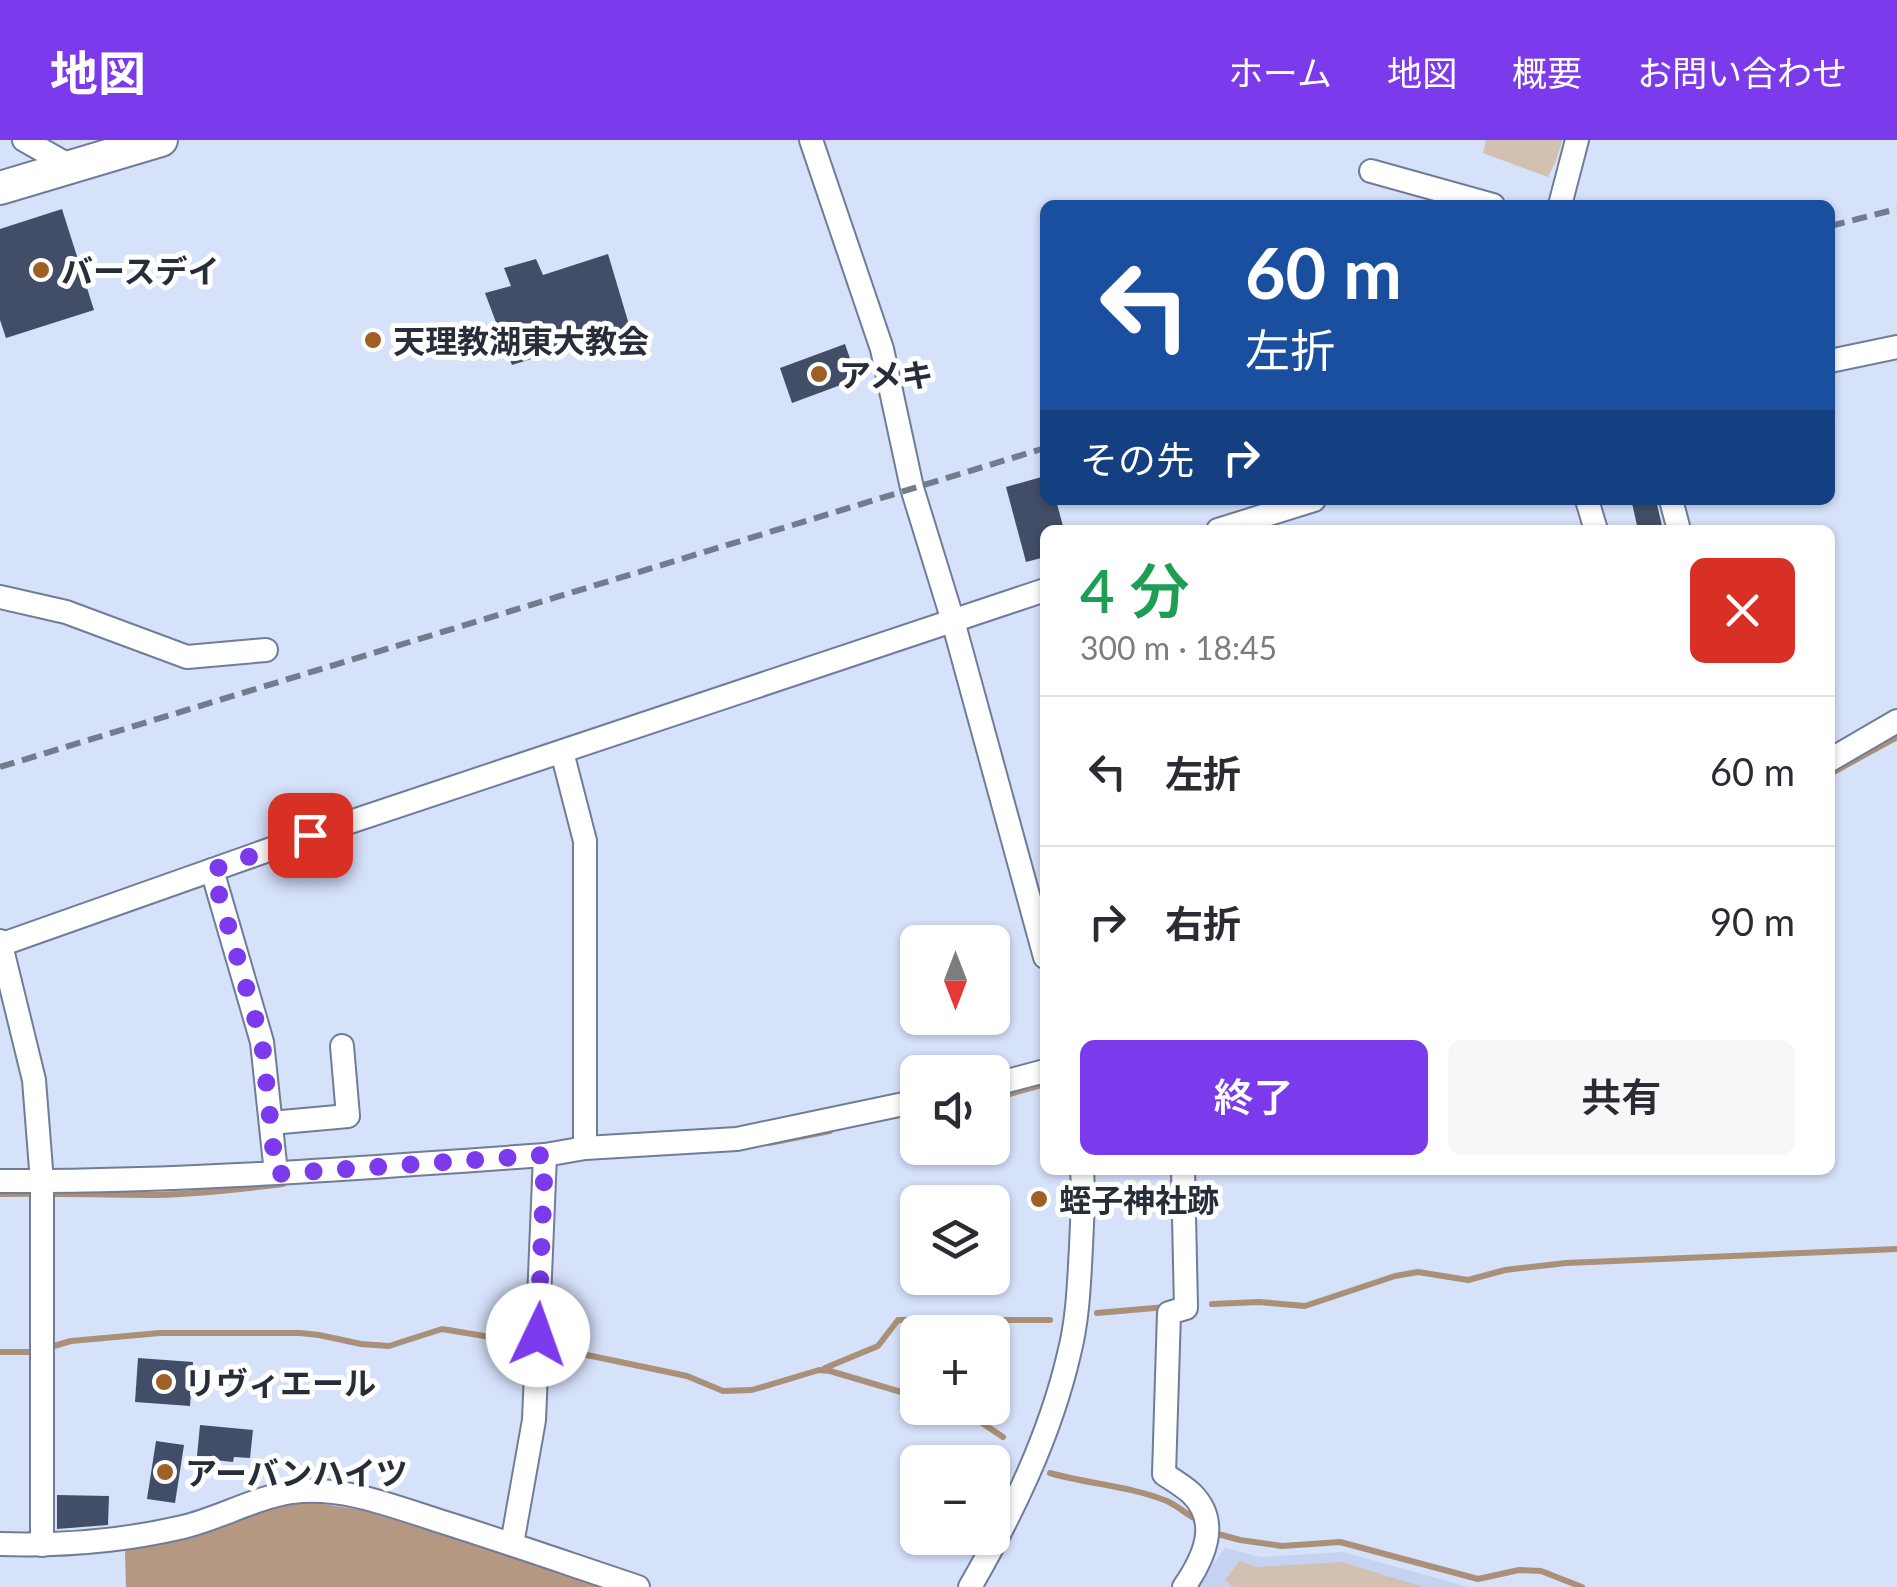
<!DOCTYPE html>
<html lang="ja">
<head>
<meta charset="utf-8">
<style>
	:root { --surface:#fff; --page:#f7f7f7; --text:#2b2b33; --muted:#7c7c81; --line:#e1e1e2; --accent:#7c3aed }
	body { margin:0; font-family:Lato,"Noto Sans JP",sans-serif; background:var(--page); color:var(--text); height:100vh; display:flex; flex-direction:column; font-size:38px; white-space:nowrap }
	* { box-sizing:border-box; margin:0 }
	p { font-size:32px; color:var(--muted) }
	.icon { flex:none; width:55px; height:55px; fill:none; stroke:currentColor; stroke-width:2; stroke-linecap:round; stroke-linejoin:round }
	.map { position:relative; flex:1; overflow:hidden }
	.side { position:absolute; left:1040px; top:385px; width:795px; height:650px; display:flex; flex-direction:column; background:var(--surface); border-radius:15px; box-shadow:0 2px 8px #0004 }
	.side>* { flex:none }
	.top-card { position:absolute; left:1040px; top:60px; width:795px; height:305px; border-radius:15px; box-shadow:0 2px 8px #0004; background:#1a4fa0; color:#fff; overflow:hidden }
	.needle { width:65px; rotate:180deg }
	.tools { position:absolute; left:900px; top:785px; display:grid; gap:20px }
	.tools a { display:grid; place-items:center; width:110px; height:110px; border-radius:15px; background:var(--surface); box-shadow:0 2px 8px #0004; font-size:50px }
	.pin { position:absolute; display:grid; place-items:center; width:85px; height:85px; color:#fff; margin:-42px; border-radius:20px; box-shadow:0 5px 15px #0006 }
	.me { position:absolute; width:110px; margin:-55px; rotate:3deg; stroke-linejoin:round; filter:drop-shadow(0 0 8px #0008) }
	.turn { display:flex; align-items:center; gap:35px; height:210px; padding:0 40px; font-size:45px }
	.turn .icon { width:130px; height:130px; stroke-width:2.5 }
	.turn b { display:block; font-size:70px; line-height:85px }
	.then { display:flex; align-items:center; height:95px; padding:0 40px; background:#0003; gap:20px; font-size:38px }
	.round { display:grid; place-items:center; flex:none; width:105px; height:105px; border-radius:15px; background:var(--page) }
	.summary { display:flex; align-items:center; justify-content:space-between; height:170px; padding:0 40px }
	h1 { font-size:60px; font-weight:600; line-height:75px; color:#1e9e55 }
	.button { display:flex; gap:20px; margin-top:auto; padding:20px 40px }
	.button a { flex:1; height:115px; border-radius:15px; background:var(--accent); color:#fff; font-size:40px; font-weight:600; line-height:115px; text-align:center }
	.button a+a { background:var(--page); color:var(--text) }
	ul { padding:0; list-style:none }
	li { display:flex; align-items:center; gap:30px; height:150px; padding:0 40px; border-top:2px solid var(--line) }
	li div { flex:1 }
	li b { display:block; font-size:38px }
	li em { font-style:normal }
	header { display:flex; align-items:center; gap:60px; box-sizing:border-box; height:140px; padding:0 50px; background:var(--accent); color:#fff }
	header strong { font-size:48px }
	nav { display:flex; gap:55px; margin-inline-start:auto; font-size:35px }
	.map>svg:first-child { display:block }
	.built { fill:#c5d3f0 }
	.green { fill:#d2c0b1 }
	.forest { fill:#b49881 }
	.lines { fill:none; stroke-linecap:round; stroke-linejoin:round }
	.stream { stroke:#ab9079; stroke-width:6 }
	.building { fill:#424e67 }
	.minor-casing { stroke:#707c98; stroke-width:26 }
	.highway-casing { stroke:#707c98; stroke-width:36 }
	.minor { stroke:#fff; stroke-width:22 }
	.highway { stroke:#fff; stroke-width:32 }
	.rail { stroke:#737b8c; stroke-width:6; stroke-dasharray:15 8; stroke-linecap:butt }
	.route { stroke:#7c3aed; stroke-width:18; stroke-dasharray:0 32.4 }
	.poi-dot { fill:#9e6025; stroke:#fff; stroke-width:4 }
	.labels { text-anchor:middle; dominant-baseline:central; stroke-width:10; stroke-linejoin:round; paint-order:stroke }
	.poi-label { font-size:32px; font-weight:bold; fill:#282e39; stroke:#fff; text-anchor:start }
</style>
</head>
<body>
<header>
<strong>地図</strong>
<nav><a>ホーム</a><a>地図</a><a>概要</a><a>お問い合わせ</a></nav>
</header>
<div class="map">
<svg width="1897" height="1447" viewBox="0 0 1897 1447">
	<rect width="100%" height="100%" fill="#d6e1fa"/>
	<polygon class="built" points="1225,1408 1261,1417 1343,1412 1468,1447 1196,1447"/>
	<g class="green">
		<polygon points="1486,0 1562,0 1562,1 1556,21 1548,37 1483,13"/>
		<polygon points="1240,1421 1256,1427 1342,1422 1423,1447 1233,1447 1225,1440"/>
	</g>
	<polygon class="forest" points="290,1359 382,1373 609,1447 126,1447 125,1411 187,1394"/>
	<g class="lines">
		<g class="stream">
			<polyline points="1830,634 1897,597"/>
			<polyline points="992,959 1045,944"/>
			<polyline points="769,1003 830,991"/>
			<path d="M0,1054c53,-1 105,1 158,1 42,-1 83,-6 125,-11"/>
			<polyline points="1212,1164 1259,1162 1305,1166 1395,1136 1418,1132 1468,1140 1505,1130 1566,1123 1897,1109"/>
			<polyline points="1097,1173 1166,1167"/>
			<polyline points="544,1206 687,1236 723,1251 752,1250 819,1230 830,1231 918,1257"/>
			<polyline points="0,1212 33,1212 71,1201 160,1193 300,1193 319,1195 361,1204 389,1206 442,1189 532,1204"/>
			<polyline points="825,1228 878,1206 898,1180 1050,1180"/>
			<polyline points="947,1268 973,1277 1003,1297"/>
			<path d="M1050,1333c38,11 80,13 117,28 9,4 18,12 27,17"/>
			<polyline points="1218,1394 1240,1400 1282,1406 1340,1402 1478,1439 1519,1430 1541,1431 1582,1447"/>
		</g>
	</g>
	<g class="building">
		<polygon points="62,69 94,170 6,198 0,180 0,89"/>
		<polygon points="608,114 630,188 512,225 485,153 511,146 504,128 536,119 543,135"/>
		<polygon points="845,204 857,239 792,263 780,228"/>
		<polygon points="1045,336 1045,360 1056,360 1064,390 1045,390 1045,417 1026,422 1006,347"/>
		<polygon points="1645,360 1656,360 1663,390 1638,390 1632,363"/>
		<polygon points="138,1218 193,1222 190,1266 135,1262"/>
		<polygon points="200,1285 253,1290 250,1318 234,1317 233,1322 214,1320 213,1317 197,1316"/>
		<polygon points="156,1301 184,1305 175,1363 147,1359"/>
		<polygon points="57,1355 109,1356 108,1385 57,1389"/>
	</g>
	<g class="lines">
		<defs>
			<g id="minor">
				<polyline points="24,0 72,27"/>
				<polyline points="811,0 882,209 912,348 953,481 1045,817"/>
				<polyline points="1371,31 1493,65"/>
				<polyline points="1560,65 1577,0"/>
				<polyline points="1830,221 1897,207"/>
				<polyline points="1587,360 1596,390"/>
				<polyline points="1671,360 1679,390"/>
				<polyline points="1218,390 1314,360"/>
				<polyline points="0,457 66,472 187,517 266,510"/>
				<polyline points="562,612 585,701 585,1008"/>
				<polyline points="1830,620 1897,581"/>
				<polyline points="212,730 262,902 276,1033"/>
				<polyline points="0,801 34,940 42,1042 42,1405"/>
				<polyline points="0,805 311,695 1045,450"/>
				<polyline points="992,945 1045,931"/>
				<polyline points="271,983 348,976 342,906"/>
				<path d="M1183,1030l3,138 -17,5 -5,161c9,6 19,12 27,19 30,29 13,65 -7,94"/>
				<path d="M0,1041c182,1 363,-13 545,-26l40,-7 152,-9 181,-38"/>
				<path d="M0,1404c61,2 123,-3 183,-17 37,-9 71,-29 109,-35 53,-7 108,17 157,32 63,20 126,42 189,63"/>
				<polyline points="512,1404 534,1280 545,1015"/>
				<path d="M970,1447c42,-73 80,-151 99,-233 9,-35 10,-71 12,-107 1,-26 3,-51 1,-77"/>
			</g>
			<polyline id="highway" points="0,48 161,0"/>
		</defs>
		<use href="#minor" class="minor-casing"/>
		<use href="#highway" class="highway-casing"/>
		<use href="#minor" class="minor"/>
		<use href="#highway" class="highway"/>
		<g class="rail">
			<polyline points="1830,86 1897,69"/>
			<polyline points="0,627 1045,308"/>
		</g>
	</g>
	<g class="lines">
		<polyline class="route" points="310,695 212,730 262,902 276,1034 545,1015 538,1195"/>
	</g>
	<g class="poi-dot">
		<circle cx="41" cy="130" r="10"/>
		<circle cx="373" cy="200" r="10"/>
		<circle cx="819" cy="234" r="10"/>
		<circle cx="1039" cy="1059" r="10"/>
		<circle cx="164" cy="1242" r="10"/>
		<circle cx="165" cy="1332" r="10"/>
	</g>
	<g class="labels">
		<g class="poi-label">
			<text x="61" y="130">バースデイ</text>
			<text x="393" y="200">天理教湖東大教会</text>
			<text x="839" y="234">アメキ</text>
			<text x="1059" y="1059">蛭子神社跡</text>
			<text x="184" y="1242">リヴィエール</text>
			<text x="185" y="1332">アーバンハイツ</text>
		</g>
	</g>
</svg>
<div class="tools">
<a><svg class="needle" viewBox="-14 -14 28 28"><path d="M0-13l5 13h-10z" fill="#e53935"/><path d="M0 13l5-13h-10z" fill="#7c7c81"/></svg></a>
<a><svg class="icon" aria-label="sound" viewBox="0 0 24 24"><path d="M4 9h4l5-4v14l-5-4H4zM17 9q2 3 0 6"/></svg></a>
<a><svg class="icon" aria-label="layers" viewBox="0 0 24 24"><path d="M12 4l9 5-9 5-9-5zM3 14l9 5 9-5"/></svg></a>
<a>+</a>
<a>−</a>
</div>
<div class="pin" style="left:310px;top:695px;background:#d93025"><svg class="icon" aria-label="arrive" viewBox="0 0 24 24"><path d="M6 21V4h12l-3 4 3 4H6"/></svg></div>
<svg class="me" style="left:538px;top:1195px" viewBox="-20 -20 40 40"><circle r="19" fill="#fff"/><path d="M0-13L10 11 0 6-10 11z" fill="#7c3aed"/></svg>
<div class="top-card">
<div class="turn"><svg class="icon" aria-label="left" viewBox="0 0 24 24"><path d="M17 20v-9H6M10 6l-5 5 5 5"/></svg><div><b>60 m</b>左折</div></div>
<div class="then">その先<svg class="icon" aria-label="right" viewBox="0 0 24 24"><path d="M7 20v-9h11M14 6l5 5-5 5"/></svg></div>
</div>
<section class="side">
<div class="summary"><div><h1>4 分</h1><p>300 m · 18:45</p></div><a class="round" style="background:#d93025;color:#fff"><svg class="icon" aria-label="close" viewBox="0 0 24 24"><path d="M6 6l12 12M18 6L6 18"/></svg></a></div>
<ul>
<li><svg class="icon" aria-label="left" viewBox="0 0 24 24"><path d="M17 20v-9H6M10 6l-5 5 5 5"/></svg><div><b>左折</b></div><em>60 m</em></li>
<li><svg class="icon" aria-label="right" viewBox="0 0 24 24"><path d="M7 20v-9h11M14 6l5 5-5 5"/></svg><div><b>右折</b></div><em>90 m</em></li>
</ul>
<div class="button"><a>終了</a><a>共有</a></div>
</section>
</div>
</body>
</html>
